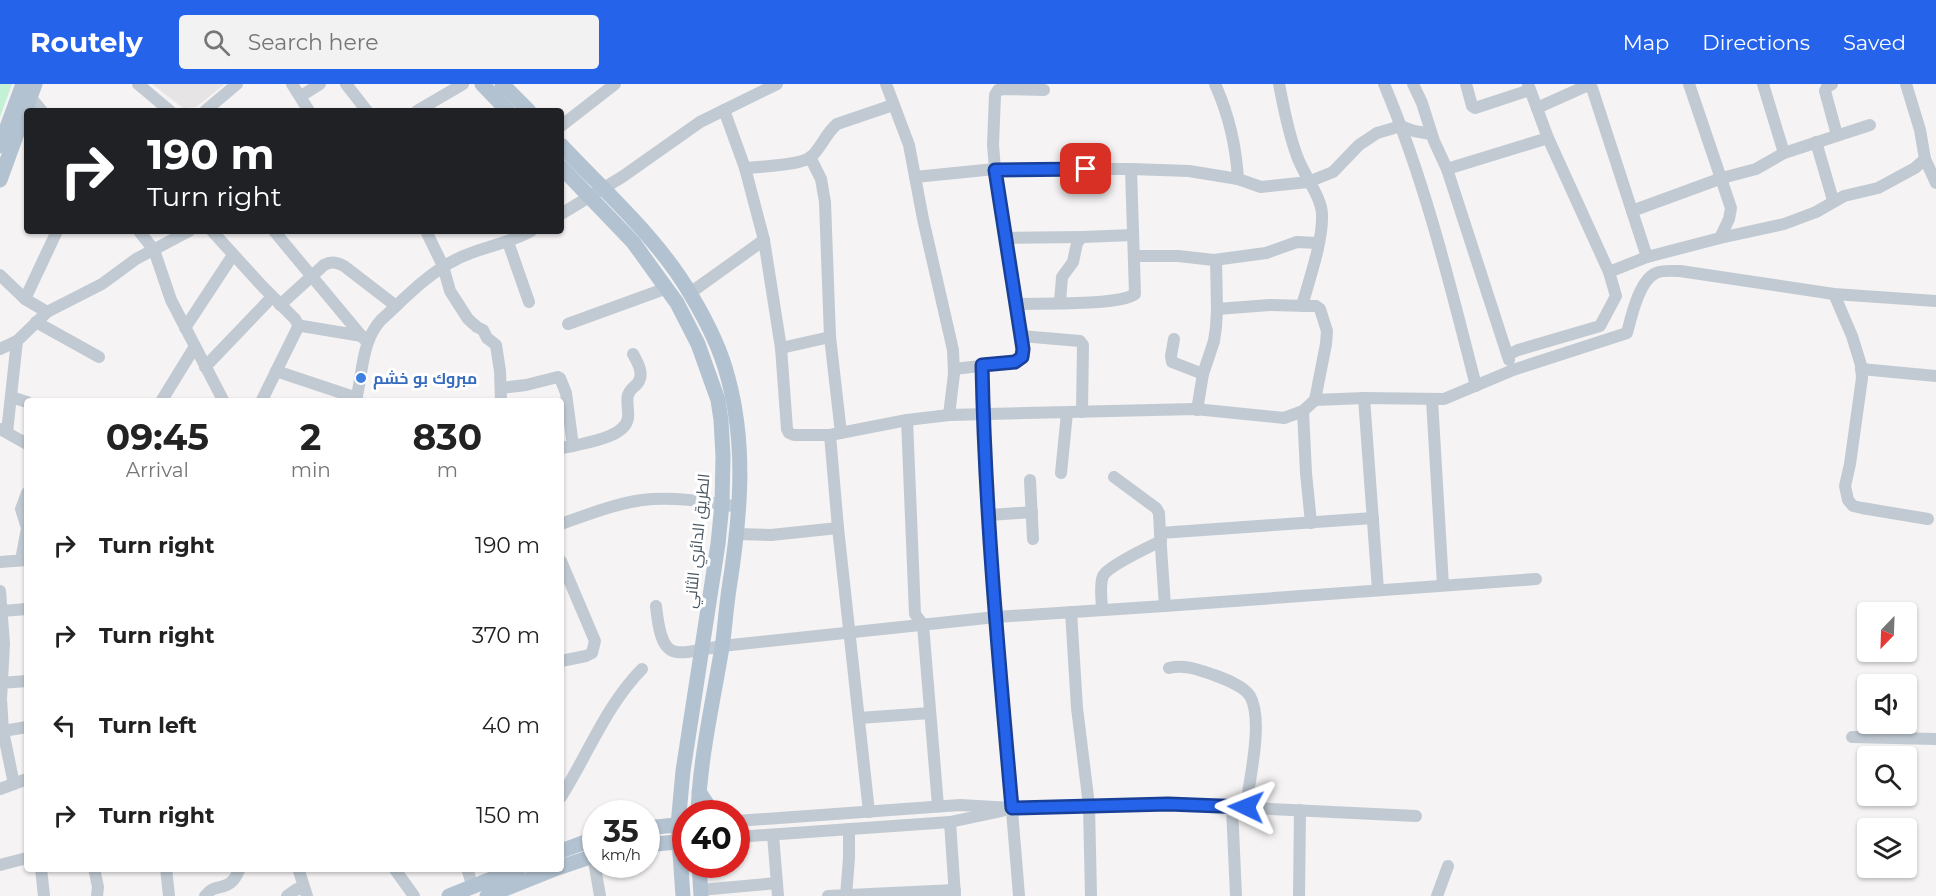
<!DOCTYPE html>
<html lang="en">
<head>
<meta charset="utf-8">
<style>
	:root { --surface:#fff; --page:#f2f2f2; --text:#222; --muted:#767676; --accent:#2563eb }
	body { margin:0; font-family:Montserrat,Cairo,sans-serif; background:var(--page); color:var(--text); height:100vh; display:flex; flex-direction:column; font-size:22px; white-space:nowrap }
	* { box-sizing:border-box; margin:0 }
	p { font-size:20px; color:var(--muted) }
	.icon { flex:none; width:33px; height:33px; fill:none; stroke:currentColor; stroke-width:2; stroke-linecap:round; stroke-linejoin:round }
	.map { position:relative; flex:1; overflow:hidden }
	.drawer { position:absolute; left:24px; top:314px; width:540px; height:474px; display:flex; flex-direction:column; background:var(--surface); border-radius:6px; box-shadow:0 2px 4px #0004 }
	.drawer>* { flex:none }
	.top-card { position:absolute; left:24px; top:24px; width:540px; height:126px; border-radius:6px; box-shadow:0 2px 4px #0004; background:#202124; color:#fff; overflow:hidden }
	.needle { width:39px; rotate:203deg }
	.controls { position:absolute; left:1857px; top:518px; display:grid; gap:12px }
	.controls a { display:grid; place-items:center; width:60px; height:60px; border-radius:6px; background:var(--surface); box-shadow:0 2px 4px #0004; font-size:30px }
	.speed { position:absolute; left:582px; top:716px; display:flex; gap:12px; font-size:30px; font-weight:700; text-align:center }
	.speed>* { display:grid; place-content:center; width:78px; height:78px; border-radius:50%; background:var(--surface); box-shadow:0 2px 4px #0004; line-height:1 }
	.speed small { font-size:15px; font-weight:400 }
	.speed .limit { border:9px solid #d22; background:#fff; color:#111 }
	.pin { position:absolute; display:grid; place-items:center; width:51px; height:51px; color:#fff; margin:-26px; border-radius:12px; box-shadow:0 3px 9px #0006 }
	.me { position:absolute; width:66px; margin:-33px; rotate:272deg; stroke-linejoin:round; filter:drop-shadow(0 0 4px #0008) }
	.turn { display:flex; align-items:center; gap:21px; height:126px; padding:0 24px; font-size:27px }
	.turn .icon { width:78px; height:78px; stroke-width:2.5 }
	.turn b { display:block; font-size:42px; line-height:51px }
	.eta { display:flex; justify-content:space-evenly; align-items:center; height:102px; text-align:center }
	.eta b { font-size:36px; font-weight:700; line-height:42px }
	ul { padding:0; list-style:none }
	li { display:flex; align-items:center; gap:18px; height:90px; padding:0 24px }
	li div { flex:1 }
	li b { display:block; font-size:22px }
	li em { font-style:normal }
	header { display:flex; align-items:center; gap:36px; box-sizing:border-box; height:84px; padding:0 30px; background:var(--accent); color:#fff }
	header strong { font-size:28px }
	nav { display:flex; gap:33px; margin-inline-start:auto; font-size:21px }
	.search { width:420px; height:54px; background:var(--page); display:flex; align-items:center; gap:15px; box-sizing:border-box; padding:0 21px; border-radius:6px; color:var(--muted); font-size:22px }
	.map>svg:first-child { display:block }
	.education { fill:#e6e4e5 }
	.green { fill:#c3f1d5 }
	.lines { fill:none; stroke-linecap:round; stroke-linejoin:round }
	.minor { stroke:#c1cad2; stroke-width:12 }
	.major { stroke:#b3c2d1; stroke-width:15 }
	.route-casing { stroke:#184099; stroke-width:15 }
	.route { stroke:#2563eb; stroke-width:10 }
	.shop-dot { fill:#3f7fe0; stroke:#fff; stroke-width:2 }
	.labels { text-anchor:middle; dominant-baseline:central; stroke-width:6; stroke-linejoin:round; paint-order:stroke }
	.shop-label { font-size:16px; font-weight:bold; fill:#366cbe; stroke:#fff; text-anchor:start }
	.street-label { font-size:16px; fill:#4a5661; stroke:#fff }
</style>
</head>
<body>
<header>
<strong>Routely</strong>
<div class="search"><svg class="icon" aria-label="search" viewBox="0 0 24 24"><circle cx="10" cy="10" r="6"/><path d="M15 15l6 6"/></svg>Search here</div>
<nav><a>Map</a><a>Directions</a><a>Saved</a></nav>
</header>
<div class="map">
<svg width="1936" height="812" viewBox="0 0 1936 812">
	<rect width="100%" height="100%" fill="#f5f3f3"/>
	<polygon class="education" points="152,0 225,0 196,23 183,24"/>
	<polygon class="green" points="0,0 12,0 0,33"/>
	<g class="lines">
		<g class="minor">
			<polyline points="138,0 170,27"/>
			<polyline points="292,0 309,27"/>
			<polyline points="346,0 367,27"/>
			<polyline points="886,0 909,61 923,135 953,266 954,290 949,331"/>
			<path d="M1215,0c14,31 21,62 23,95"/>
			<path d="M1279,0c5,25 9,48 18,72 6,18 25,41 25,59 1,26 -13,65 -20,91"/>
			<path d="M1384,0c41,97 66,200 92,302"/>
			<polyline points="1413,0 1422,19 1434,57 1447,85 1509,276"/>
			<polyline points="1466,0 1472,22 1475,24 1530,6"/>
			<polyline points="1689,0 1731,124 1729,135 1720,154 1784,140 1816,128 1844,112 1878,104 1915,84 1925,75 1920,46 1906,0"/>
			<polyline points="1763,0 1784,69 1870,41"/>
			<polyline points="1832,0 1827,3 1825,7 1837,51"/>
			<polyline points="27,9 42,27"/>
			<polyline points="301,12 320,0"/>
			<polyline points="1537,24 1586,2 1592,4 1647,173"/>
			<polyline points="724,26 745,84 764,156 781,264 787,345 789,349 794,351 830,351"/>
			<polyline points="205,27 237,0"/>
			<polyline points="417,27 463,0"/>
			<polyline points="561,42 615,0"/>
			<polyline points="1816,58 1833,116"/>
			<polyline points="810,73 821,95 825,118 830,253 841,349"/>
			<polyline points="1925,75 1936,99"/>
			<path d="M745,84c14,-1 56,-3 66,-11 10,-9 15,-24 26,-33l56,-19"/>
			<polyline points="1447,85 1548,54"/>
			<polyline points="915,93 995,85 1131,85 1189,87 1238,95 1261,103 1308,98 1333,88 1359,61 1377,49 1401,42 1414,47 1431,50"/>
			<polyline points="1632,127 1722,94 1756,85 1784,69"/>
			<polyline points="561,130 622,93 700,38 777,0"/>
			<polyline points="139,147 154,166 171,216 223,316"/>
			<polyline points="212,147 263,203 295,235 299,242"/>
			<polyline points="274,147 364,255"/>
			<polyline points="426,147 443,182 450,207 468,235 477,243 483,246 487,254 496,261 500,287 501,316"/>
			<polyline points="1006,154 1082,153"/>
			<polyline points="508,158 529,218"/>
			<polyline points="1134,172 1178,172 1214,176 1266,169 1297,158 1318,159"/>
			<polyline points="1609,188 1647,173 1720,154"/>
			<polyline points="0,191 25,215 47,228"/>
			<polyline points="690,209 764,156"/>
			<polyline points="1834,210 1852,252 1861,281 1862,294 1850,380 1845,402 1848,416 1853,422 1862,424 1928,435"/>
			<polyline points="25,215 57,147"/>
			<polyline points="1060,218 1062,193 1073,178 1077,159 1082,153 1133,151"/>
			<path d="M1016,220c24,-1 102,2 119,-10l-4,-125"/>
			<path d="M280,221l44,-40c7,-4 12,-3 20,1l52,40"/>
			<polyline points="1217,225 1270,221 1309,222 1316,222 1320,225 1327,247 1326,260 1315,316"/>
			<polyline points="36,238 99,273"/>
			<polyline points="568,240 667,204"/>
			<polyline points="185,244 233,171"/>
			<polyline points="1021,252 1080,257 1083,261 1082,328"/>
			<polyline points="1174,255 1171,272 1172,278 1203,290"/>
			<polyline points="781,264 830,253"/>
			<polyline points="0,265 17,257 47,228 102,200 136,175 189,147"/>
			<polyline points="1508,271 1518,266 1600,242 1616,212 1609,188 1548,54 1528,0"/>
			<path d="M983,281c3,177 22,354 36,531"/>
			<polyline points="205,283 272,213"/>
			<polyline points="954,285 1015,278 1022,273 1020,248 995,85 993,61 995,11 998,6 1004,5 1044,6"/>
			<polyline points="1861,285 1936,292"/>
			<polyline points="276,287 357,314"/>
			<polyline points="501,304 526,301 558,293 560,294 566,309 573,362 561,364"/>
			<polyline points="11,313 27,318"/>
			<polyline points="1364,314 1378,506"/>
			<polyline points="162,316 194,264"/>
			<polyline points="262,316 298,243 302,242 362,252"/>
			<path d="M356,316c7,-27 5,-58 25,-80 23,-21 47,-47 76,-61 23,-12 51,-15 74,-28"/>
			<polyline points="1432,316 1443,501"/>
			<polyline points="1197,326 1203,290 1214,257 1216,243 1217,225 1216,176"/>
			<polyline points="1303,327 1306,389 1311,439"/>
			<polyline points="907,336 915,530 923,541 938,722"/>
			<polyline points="0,345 27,360"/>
			<polyline points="7,348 17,257"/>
			<path d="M573,362c16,-4 52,-9 55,-28 1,-8 -2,-16 0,-23 2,-6 5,-7 9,-11 8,-9 1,-21 -4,-30"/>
			<polyline points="1061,389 1067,329"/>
			<polyline points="1114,393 1156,424 1159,429 1160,449"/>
			<polyline points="1030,396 1033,455"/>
			<polyline points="990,431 1032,428"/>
			<path d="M561,440c26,-9 53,-20 81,-24 32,-4 66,2 97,7"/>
			<polyline points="737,450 771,451 838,444"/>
			<polyline points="21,476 27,444 21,425 27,409"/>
			<polyline points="561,477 595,557 592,569 586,572 561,577"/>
			<polyline points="0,478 27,476"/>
			<polyline points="0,507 4,560 1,615 3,647 14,700"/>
			<path d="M656,522c6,57 16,49 66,40l274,-29 169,-11 371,-27"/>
			<polyline points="1165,522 1160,449 1373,434"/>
			<path d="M1102,526c0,-9 -3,-25 1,-34 5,-10 46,-29 58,-35"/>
			<polyline points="2,527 27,525"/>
			<polyline points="1071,528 1077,624 1089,721 1091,812"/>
			<path d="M1169,584c15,-4 30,2 45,7 11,4 30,11 36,21 14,24 -1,85 -4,111"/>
			<polyline points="0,599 27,597"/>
			<polyline points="859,634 930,629"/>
			<polyline points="3,647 27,643"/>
			<polyline points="1852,653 1936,655"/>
			<polyline points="0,705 27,695"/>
			<path d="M561,713c26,-41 46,-93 81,-128"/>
			<polyline points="1232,723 1236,812"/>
			<path d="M869,728l-31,-284 -8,-93 77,-15 42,-5 246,-6 89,9 19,-7 12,-11 49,-2 80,1 69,-29 114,-37c4,-15 12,-53 29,-60 6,-3 17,-2 24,-2l154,23 102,7"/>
			<polyline points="736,737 960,721 1012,724 1168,720 1416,732"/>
			<polyline points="950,738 955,812"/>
			<polyline points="773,751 778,812"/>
			<polyline points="736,753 950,738 1002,727"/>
			<polyline points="593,771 600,812"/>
			<polyline points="0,781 27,774"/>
			<polyline points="41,784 44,812"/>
			<polyline points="94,784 98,803 97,812"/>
			<polyline points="166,784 169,812"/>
			<polyline points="298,784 307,812"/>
			<polyline points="394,784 414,812"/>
			<polyline points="467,784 473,804"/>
			<polyline points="700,806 777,799"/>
			<path d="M205,812c12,-16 24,0 35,-28"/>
			<polyline points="287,812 297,805 304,805"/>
			<polyline points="828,812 955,806"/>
			<polyline points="846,812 849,774 849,745"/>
			<polyline points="1299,812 1300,726"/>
			<polyline points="1437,812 1448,782"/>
		</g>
		<g class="major">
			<polyline points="482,0 508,27"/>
			<polyline points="502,0 529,27"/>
			<path d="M561,61c45,48 97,93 130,150 15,25 30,55 37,83 19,69 12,141 1,211 -3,19 -4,39 -7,58 -9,55 -22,110 -24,166"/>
			<polyline points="0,62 23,0"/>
			<polyline points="561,83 633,158 677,219 698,260 718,316 721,336 723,372 722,420 718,460 683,687 678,741 683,812"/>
			<polyline points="0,96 35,0"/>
			<polyline points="699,708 713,729"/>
			<polyline points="646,744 686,740"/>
			<polyline points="646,761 686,757"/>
			<polyline points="561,767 596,754"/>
			<polyline points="699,780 701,812"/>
			<polyline points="561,783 596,771"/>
			<polyline points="449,812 519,784"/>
			<polyline points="487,812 557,784"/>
		</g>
	</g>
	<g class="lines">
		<defs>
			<path id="route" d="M1086,85l-91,1 28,179 -1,8 -7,5 -33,3c3,148 17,296 30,443l156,-4 78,3"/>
		</defs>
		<use href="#route" class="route-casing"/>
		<use href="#route" class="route"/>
	</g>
	<circle class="shop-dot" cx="361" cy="294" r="6"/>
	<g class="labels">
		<g class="shop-label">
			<text x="373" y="294">مبروك بو خشم</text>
		</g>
		<g class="street-label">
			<text transform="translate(697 457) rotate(-84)">الطريق الدائري الثاني</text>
		</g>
	</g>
</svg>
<div class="controls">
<a><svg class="needle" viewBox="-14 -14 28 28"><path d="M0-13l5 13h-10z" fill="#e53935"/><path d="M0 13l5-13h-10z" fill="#767676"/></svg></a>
<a><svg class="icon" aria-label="sound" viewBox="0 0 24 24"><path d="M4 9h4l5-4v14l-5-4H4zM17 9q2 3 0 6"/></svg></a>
<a><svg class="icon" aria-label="search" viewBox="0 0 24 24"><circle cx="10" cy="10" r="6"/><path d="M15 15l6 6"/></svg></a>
<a><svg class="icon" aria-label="layers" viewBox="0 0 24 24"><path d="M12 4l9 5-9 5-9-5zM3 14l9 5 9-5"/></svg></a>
</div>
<div class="speed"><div>35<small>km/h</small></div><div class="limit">40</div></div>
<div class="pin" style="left:1086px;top:85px;background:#d93025"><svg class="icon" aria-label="arrive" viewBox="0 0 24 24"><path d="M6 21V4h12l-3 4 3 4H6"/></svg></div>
<svg class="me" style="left:1246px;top:723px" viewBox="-20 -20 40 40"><path d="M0-17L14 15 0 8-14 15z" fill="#2563eb" stroke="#fff" stroke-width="4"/></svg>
<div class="top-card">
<div class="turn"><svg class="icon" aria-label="right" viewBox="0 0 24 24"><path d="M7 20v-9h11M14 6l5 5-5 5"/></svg><div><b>190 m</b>Turn right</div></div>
</div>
<section class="drawer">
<div class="eta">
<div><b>09:45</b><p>Arrival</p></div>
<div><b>2</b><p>min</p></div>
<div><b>830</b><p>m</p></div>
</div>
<ul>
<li><svg class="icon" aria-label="right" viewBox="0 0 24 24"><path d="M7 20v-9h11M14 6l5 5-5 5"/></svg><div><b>Turn right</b></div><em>190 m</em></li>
<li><svg class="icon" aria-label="right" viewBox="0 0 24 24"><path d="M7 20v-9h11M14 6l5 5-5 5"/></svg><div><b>Turn right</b></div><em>370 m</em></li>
<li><svg class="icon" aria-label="left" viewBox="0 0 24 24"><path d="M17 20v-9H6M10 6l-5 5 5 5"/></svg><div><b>Turn left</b></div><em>40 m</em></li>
<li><svg class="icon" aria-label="right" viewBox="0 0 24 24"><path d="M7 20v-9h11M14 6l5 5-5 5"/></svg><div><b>Turn right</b></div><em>150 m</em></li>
</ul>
</section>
</div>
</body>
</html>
